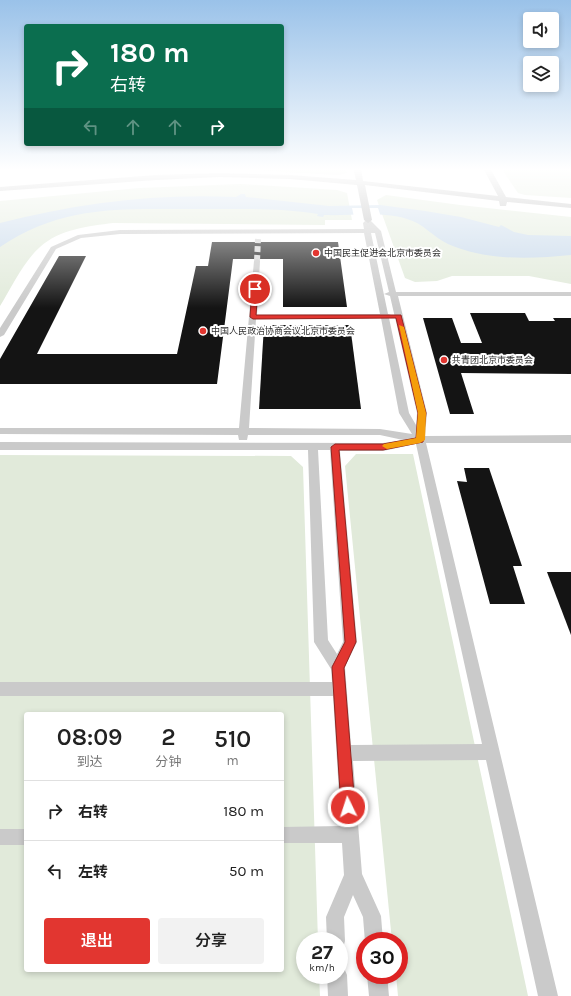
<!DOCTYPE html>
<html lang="zh">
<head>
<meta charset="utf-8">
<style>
	:root { --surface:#fff; --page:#f2f2f2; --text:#222; --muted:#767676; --line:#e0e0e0; --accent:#e23630 }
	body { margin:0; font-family:Karla,"Noto Sans SC",sans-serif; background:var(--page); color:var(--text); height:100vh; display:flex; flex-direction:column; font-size:15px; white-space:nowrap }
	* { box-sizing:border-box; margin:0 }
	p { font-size:13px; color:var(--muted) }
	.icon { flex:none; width:22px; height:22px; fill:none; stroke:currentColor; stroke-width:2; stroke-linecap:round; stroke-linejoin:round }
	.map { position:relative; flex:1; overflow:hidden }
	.panel { position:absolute; left:24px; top:712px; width:260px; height:260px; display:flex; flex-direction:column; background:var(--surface); border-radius:4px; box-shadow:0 2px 6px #0003 }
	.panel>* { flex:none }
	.banner { position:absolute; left:24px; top:24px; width:260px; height:122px; border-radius:4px; box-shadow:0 2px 6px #0003; background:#0b6e4f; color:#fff; overflow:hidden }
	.buttons { position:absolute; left:523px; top:12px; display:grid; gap:8px }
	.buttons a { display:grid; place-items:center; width:36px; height:36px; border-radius:4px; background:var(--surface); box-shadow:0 2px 6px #0003; font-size:20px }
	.speed { position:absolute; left:296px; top:932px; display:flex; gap:8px; font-size:20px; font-weight:700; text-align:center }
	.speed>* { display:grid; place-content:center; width:52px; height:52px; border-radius:50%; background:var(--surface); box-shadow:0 2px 6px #0003; line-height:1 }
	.speed small { font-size:10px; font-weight:400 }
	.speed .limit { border:6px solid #d22; background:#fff; color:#111 }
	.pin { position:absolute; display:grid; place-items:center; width:34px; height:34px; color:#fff; margin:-17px; border:2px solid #fff; border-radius:50%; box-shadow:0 1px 4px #0007 }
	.me { position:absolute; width:44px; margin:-22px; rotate:356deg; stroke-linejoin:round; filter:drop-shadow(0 0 3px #0008) }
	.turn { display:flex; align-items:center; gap:14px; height:84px; padding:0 20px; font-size:18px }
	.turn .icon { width:52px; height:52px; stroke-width:2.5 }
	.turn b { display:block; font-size:28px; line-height:34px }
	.lanes { display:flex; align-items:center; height:38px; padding:0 20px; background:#0003; justify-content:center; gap:20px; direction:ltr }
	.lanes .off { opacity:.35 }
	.eta { display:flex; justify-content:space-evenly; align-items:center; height:68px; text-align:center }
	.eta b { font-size:24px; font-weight:600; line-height:28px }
	.action { display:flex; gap:8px; margin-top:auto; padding:8px 20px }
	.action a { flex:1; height:46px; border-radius:4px; background:var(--accent); color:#fff; font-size:16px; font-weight:600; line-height:46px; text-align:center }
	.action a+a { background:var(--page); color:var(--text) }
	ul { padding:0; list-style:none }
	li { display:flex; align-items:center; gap:12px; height:60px; padding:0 20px; border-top:1px solid var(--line) }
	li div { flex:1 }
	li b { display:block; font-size:15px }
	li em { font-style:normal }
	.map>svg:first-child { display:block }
	.green { fill:#e1eada; fill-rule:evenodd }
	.water { fill:#c6d8ea }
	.pier { fill:#fff }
	.building { fill:#141414 }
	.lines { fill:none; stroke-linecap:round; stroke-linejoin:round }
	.street-tunnel { stroke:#d5d5d5; stroke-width:6; stroke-dasharray:6 3; stroke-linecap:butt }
	.street { fill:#cacaca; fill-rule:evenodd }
	.secondary { fill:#b7b7b7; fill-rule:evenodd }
	.route { fill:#e23630; stroke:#93231f }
	.slow { fill:#f59e0b }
	.poi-dot { fill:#e23630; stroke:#fff; stroke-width:1.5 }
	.labels { text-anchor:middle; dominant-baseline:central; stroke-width:4; stroke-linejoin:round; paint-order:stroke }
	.far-poi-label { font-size:9px; fill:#2d2d2d; stroke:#fff; text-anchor:start }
</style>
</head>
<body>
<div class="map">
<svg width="571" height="996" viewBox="0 0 571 996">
	<rect width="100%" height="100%" fill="#fff"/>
	<g class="green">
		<polygon points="346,168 347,173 339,175 265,171 262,169"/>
		<polygon points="501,168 571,168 571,198 525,195 518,193"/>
		<path d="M241,184l96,6 10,3 5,27h-27v5l-212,-2c-24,3 -53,6 -73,24 -17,15 -28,40 -40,59v-105l139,-13z"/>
		<polygon points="386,195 460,205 571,217 571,284 529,276 452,276 437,281 415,282 405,278 377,200"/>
		<polygon points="356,454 413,454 528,996 398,996 396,975 399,975 399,941 392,941 345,466"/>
		<path d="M0,455l291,1 12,11 15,474h-13v34h14l1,21h-320zM26,714h256v256h-256z"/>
	</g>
	<path class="water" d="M241,194h4l1,3 83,9 51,-1 45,6 36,6 38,10 2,-2 13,7 14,3 43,1v19c-41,4 -84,6 -123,-11 -15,-7 -25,-21 -41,-25 -26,-8 -56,-3 -83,-4l-1,2 -6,-1 1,-2c-39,-6 -70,-5 -109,-5 -76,1 -142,-8 -209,38v-24c78,-20 156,-30 236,-26z"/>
	<polygon class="pier" points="352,208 378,208 381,217 354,217"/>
	<g class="building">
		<polygon points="212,242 338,242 347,307 283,307 283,259 233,259 217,384 0,384 0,359 59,256 86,256 37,354 177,354 196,266 208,266"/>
		<polygon points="470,313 525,313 529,321 555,321 553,318 571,318 571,374 461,373 474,414 450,414 423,318 452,318 461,343 482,343"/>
		<polygon points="264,325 350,325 361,409 259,409"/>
		<polygon points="464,468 489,468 522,566 513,566 525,604 490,604 457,481 467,482"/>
		<polygon points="547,572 571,572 571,635"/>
	</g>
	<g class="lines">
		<polyline class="street-tunnel" points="257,261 258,239"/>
		<g class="street">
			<path d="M368,218l13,13 15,61h175v4h-173l29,117 -2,23 146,-1v8h-145l132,553h-20l-52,-236 -133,1 9,113 19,42 2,25 -18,1 -2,-25 -10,-22 -9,22 1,24 -2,7 -4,1v-8h-12l-1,-24 18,-42 -2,-32h-60v-16l59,-1 -8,-130h-333v-14h332l-1,-13 -17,-27 -6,-192h-308v-8l383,1 20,-3 -23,-5h-132l-1,5h-8l-1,-5 -238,-1v-6h239l15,-167 3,-2 3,2 -3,54 123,-1 -16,-81 -244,1 -39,4 -25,11 -52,86 -4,2v-9l51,-81 27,-12 42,-5 244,-1 -1,-6zM371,233h4l14,59 -5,2 6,2 27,117 -1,12 -7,-12 -20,-95 5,-2 -6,-2zM381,318l18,95 13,21 -32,-5 -131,-1 7,-109zM416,444l66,300 -131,1 -6,-78 12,-25 -17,-191h43zM318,450h12l13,192 -6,12 -9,-14z"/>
			<rect x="0" y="829" width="26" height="16"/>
			<polygon points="339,966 344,968 347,975 348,996 328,996 327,975 339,975"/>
			<polygon points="367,975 387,975 389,996 369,996"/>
		</g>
		<polygon class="secondary" points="353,168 361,168 363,181 498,196 483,168 490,168 506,197 571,204 571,208 507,202 506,206 500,206 499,201 365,185 372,220 368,223 364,220 357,185 290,179 219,177 156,180 0,191 0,187 156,175 219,173 290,175 356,180"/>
	</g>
	<linearGradient id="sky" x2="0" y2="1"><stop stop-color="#9ac2e9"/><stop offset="0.55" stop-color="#fff"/><stop offset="1" stop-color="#fff" stop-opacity="0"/></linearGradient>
	<rect width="571" height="308" fill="url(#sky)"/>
	<polygon class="route" points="255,287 258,289 256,315 401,315 426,413 423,442 383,450 339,450 356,642 344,668 355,807 353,812 348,814 343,812 341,807 332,667 345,642 331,447 335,444 383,444 416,438 418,413 396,318 253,319 250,317 252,289"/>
	<polygon class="slow" points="399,325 404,327 426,413 425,440 420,443 387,449 382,446 384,444 416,438 418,413"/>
	<g class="poi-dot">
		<circle cx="316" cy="253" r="4"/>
		<circle cx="203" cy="331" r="4"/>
		<circle cx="444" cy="360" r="4"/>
	</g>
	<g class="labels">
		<g class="far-poi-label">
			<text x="324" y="253">中国民主促进会北京市委员会</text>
			<text x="211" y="331">中国人民政治协商会议北京市委员会</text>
			<text x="452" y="360">共青团北京市委员会</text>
		</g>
	</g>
</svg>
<div class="buttons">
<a><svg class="icon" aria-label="sound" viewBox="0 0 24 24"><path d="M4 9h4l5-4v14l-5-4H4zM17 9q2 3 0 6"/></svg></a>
<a><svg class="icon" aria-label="layers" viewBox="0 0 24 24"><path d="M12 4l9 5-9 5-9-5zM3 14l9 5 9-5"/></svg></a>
</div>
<div class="speed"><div>27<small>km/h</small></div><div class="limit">30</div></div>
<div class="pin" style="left:255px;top:289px;background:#d93025"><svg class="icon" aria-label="arrive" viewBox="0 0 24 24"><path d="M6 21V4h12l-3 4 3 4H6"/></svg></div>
<svg class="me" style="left:348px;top:807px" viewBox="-20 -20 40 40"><circle r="17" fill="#e23630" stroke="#fff" stroke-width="3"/><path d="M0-11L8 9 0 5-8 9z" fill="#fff"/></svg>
<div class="banner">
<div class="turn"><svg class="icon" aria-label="right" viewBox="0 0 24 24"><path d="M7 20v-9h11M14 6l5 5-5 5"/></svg><div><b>180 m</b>右转</div></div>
<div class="lanes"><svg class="icon off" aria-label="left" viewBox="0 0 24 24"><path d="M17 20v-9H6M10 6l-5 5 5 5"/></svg><svg class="icon off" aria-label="ahead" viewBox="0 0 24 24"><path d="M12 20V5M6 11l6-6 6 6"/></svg><svg class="icon off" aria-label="ahead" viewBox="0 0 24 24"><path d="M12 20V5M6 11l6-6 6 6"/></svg><svg class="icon" aria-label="right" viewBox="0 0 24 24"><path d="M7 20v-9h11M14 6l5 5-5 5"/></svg></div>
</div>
<section class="panel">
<div class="eta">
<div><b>08:09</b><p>到达</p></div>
<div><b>2</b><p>分钟</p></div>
<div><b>510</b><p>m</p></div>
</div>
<ul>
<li><svg class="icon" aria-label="right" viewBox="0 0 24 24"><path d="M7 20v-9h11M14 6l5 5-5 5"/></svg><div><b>右转</b></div><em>180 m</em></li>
<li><svg class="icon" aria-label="left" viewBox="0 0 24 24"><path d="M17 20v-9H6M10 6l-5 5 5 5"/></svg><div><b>左转</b></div><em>50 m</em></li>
</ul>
<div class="action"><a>退出</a><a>分享</a></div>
</section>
</div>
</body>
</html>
